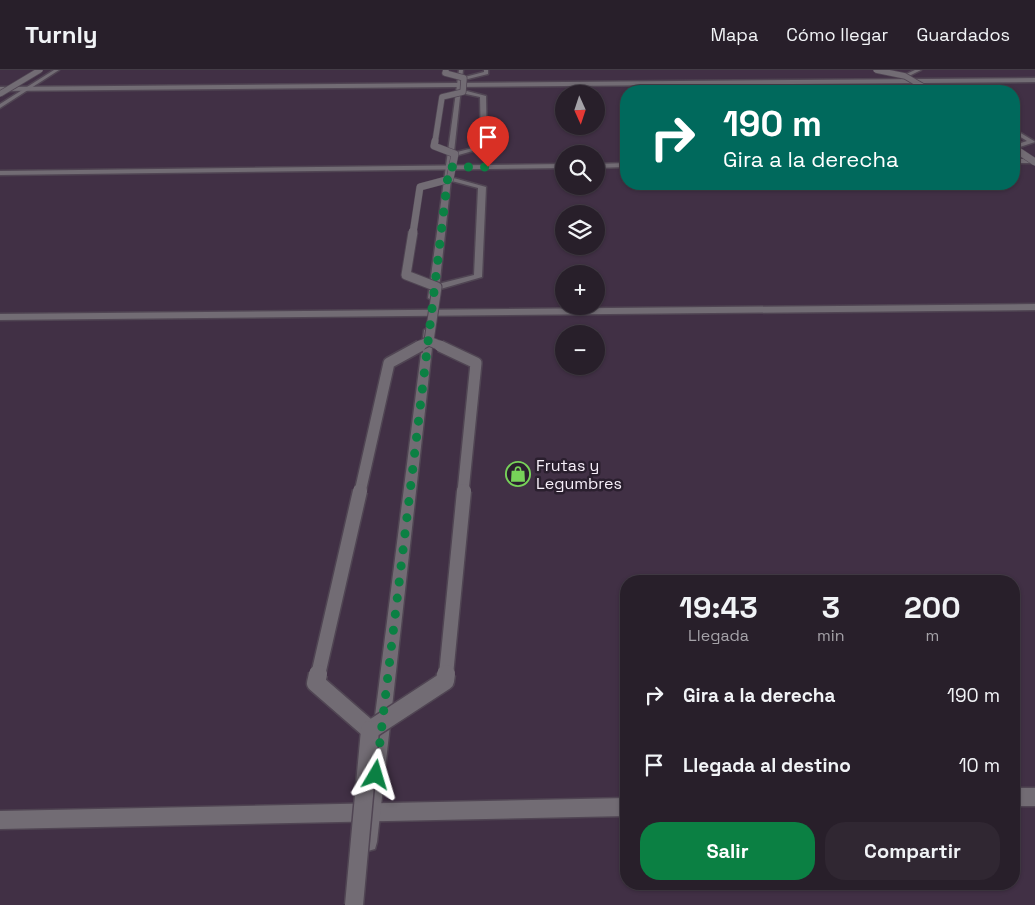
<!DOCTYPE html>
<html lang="es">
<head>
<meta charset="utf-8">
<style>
	:root { --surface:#281f2a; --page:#302732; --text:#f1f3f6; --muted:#a5a2a8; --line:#443d47; --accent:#0b8043 }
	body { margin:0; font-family:"Space Grotesk",sans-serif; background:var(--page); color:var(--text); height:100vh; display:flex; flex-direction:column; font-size:19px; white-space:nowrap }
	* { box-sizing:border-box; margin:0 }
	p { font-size:16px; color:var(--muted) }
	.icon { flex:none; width:28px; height:28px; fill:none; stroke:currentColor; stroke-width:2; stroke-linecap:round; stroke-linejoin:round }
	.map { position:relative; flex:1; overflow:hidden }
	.sheet { position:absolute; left:620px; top:505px; width:400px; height:315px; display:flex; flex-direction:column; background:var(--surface); border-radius:20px; box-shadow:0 1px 4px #0004,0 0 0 1px var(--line) }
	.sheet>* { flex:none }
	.top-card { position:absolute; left:620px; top:15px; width:400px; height:105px; border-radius:20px; box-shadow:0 1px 4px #0004,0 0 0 1px var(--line); background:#00695c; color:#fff; overflow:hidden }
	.needle { width:32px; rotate:177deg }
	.tools { position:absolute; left:555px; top:15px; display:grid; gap:10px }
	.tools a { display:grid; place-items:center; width:50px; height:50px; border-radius:50%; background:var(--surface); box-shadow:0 1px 4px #0004,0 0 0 1px var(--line); font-size:25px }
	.pin { position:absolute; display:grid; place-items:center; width:42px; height:42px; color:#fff; margin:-51px -21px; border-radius:50% 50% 50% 0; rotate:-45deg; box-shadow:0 0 5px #0007 }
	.pin .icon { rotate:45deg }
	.me { position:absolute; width:55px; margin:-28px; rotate:7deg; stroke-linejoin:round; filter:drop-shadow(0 0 4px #0008) }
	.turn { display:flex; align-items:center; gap:18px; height:105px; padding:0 20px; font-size:22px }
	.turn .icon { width:65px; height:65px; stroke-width:2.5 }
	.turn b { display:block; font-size:35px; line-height:42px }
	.eta { display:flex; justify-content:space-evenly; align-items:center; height:85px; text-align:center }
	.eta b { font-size:30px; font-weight:700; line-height:35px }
	.primary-button { display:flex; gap:10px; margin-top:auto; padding:10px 20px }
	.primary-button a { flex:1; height:58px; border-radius:20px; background:var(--accent); color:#fff; font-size:20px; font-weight:700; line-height:58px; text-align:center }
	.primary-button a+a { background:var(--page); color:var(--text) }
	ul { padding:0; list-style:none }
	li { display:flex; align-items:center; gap:15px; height:70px; padding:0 20px }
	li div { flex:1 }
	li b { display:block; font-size:19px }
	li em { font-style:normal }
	header { display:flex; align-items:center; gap:30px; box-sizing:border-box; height:70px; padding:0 25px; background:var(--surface); border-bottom:1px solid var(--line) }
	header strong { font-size:24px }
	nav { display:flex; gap:28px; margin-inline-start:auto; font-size:18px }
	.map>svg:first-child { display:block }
	.built { fill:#413045; fill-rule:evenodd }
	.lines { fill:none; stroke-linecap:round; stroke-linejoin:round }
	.service-casing { stroke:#504553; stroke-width:3 }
	.pedestrian-casing { stroke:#504553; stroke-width:3 }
	.service { fill:#726c74; fill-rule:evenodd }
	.pedestrian { fill:#726c74; fill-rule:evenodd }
	.service-bridge-far5-casing { stroke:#504553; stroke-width:7; stroke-linecap:butt }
	.service-bridge-far4-casing { stroke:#504553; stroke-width:8; stroke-linecap:butt }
	.service-bridge-far3-casing { stroke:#504553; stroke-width:11; stroke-linecap:butt }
	.service-bridge-far2-casing { stroke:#504553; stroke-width:14; stroke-linecap:butt }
	.service-bridge-far1-casing { stroke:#504553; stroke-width:17; stroke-linecap:butt }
	.service-bridge-casing { stroke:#504553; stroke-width:21; stroke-linecap:butt }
	.service-bridge-far5 { stroke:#726c74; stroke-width:5.5 }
	.service-bridge-far4 { stroke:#726c74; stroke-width:7 }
	.service-bridge-far3 { stroke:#726c74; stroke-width:9 }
	.service-bridge-far2 { stroke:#726c74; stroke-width:11 }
	.service-bridge-far1 { stroke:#726c74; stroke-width:14 }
	.service-bridge { stroke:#726c74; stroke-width:18 }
	.route { stroke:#0b8043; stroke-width:9; stroke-dasharray:0 16.2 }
	.labels { text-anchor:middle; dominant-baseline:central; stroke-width:5; stroke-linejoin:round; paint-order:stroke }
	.poi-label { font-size:16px; fill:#f7eff9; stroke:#2a1f2e; text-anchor:start }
</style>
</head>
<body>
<header>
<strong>Turnly</strong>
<nav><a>Mapa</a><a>Cómo llegar</a><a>Guardados</a></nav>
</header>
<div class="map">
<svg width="1035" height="835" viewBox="0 0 1035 835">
	<rect width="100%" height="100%" fill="#352938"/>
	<path class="built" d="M0,0h1035v835h-1035zM626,21h388v93h-388zM564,24h32v32h-32zM564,84h32v32h-32zM564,144h32v32h-32zM564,204h32v32h-32zM564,264h32v32h-32zM626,511h388v303h-388z"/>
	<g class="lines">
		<defs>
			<g id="service">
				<polygon points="484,0 488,0 488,4 464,10 461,8 484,2"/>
				<polygon points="915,0 921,0 907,7 902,6"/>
				<polygon points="1035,8 1035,12 0,21 0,17"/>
				<polygon points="927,17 940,20 941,21 925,20"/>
				<polygon points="463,20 486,26 487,77 455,86 452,84 453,83 481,76 480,27 461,23"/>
				<polygon points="1014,59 1034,71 1035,72 1014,79 1014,75 1027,71 1014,63"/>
				<rect x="1014" y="89" width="21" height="4"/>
				<polygon points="626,93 626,97 596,98 596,94"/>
				<polygon points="564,94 564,98 0,105 0,101"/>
				<polygon points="450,107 486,117 482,207 437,220 433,217 434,215 474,205 478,118 448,110 447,109"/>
				<polygon points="1035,234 1035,240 0,250 0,244"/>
				<rect x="1014" y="718" width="21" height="18"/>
				<polygon points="626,728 626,746 0,759 0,741"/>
			</g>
			<g id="pedestrian">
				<polygon points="54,0 59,0 0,38 0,34"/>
				<polygon points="459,0 463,0 438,228 433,231 428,228"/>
				<polygon points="429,257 434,260 377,772 375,779 368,781 361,779 359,772 424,260"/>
			</g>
		</defs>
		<use href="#service" class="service-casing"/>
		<use href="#pedestrian" class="pedestrian-casing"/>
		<use href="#service" class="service"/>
		<use href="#pedestrian" class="pedestrian"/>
		<defs>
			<g id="service-bridge-far5">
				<polyline points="876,0 905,6 927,19"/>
				<polyline points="0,24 40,0"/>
				<polyline points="435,72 442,27 463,22 464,8 445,3 446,0"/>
			</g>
			<g id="service-bridge-far4">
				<polyline points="1014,78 1035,92"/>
				<polyline points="413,163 420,117 450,109 455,84 434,76 435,71"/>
			</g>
			<g id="service-bridge-far3">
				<polyline points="413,162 406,205 437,217 429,271"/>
				<polyline points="429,271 443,277"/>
				<polyline points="417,277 429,271"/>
			</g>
			<g id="service-bridge-far2">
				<polyline points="440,276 476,293 463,422"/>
				<polyline points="360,422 389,293 420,276"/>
			</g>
			<g id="service-bridge-far1">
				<polyline points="318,605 360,421"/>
				<polyline points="446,605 464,421"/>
			</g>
			<g id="service-bridge">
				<polyline points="318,604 316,613 370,660"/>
				<polyline points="370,660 445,611 446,604"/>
				<polyline points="354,835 370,660"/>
			</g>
		</defs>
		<use href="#service-bridge-far5" class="service-bridge-far5-casing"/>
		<use href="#service-bridge-far4" class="service-bridge-far4-casing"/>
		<use href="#service-bridge-far3" class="service-bridge-far3-casing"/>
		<use href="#service-bridge-far2" class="service-bridge-far2-casing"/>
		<use href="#service-bridge-far1" class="service-bridge-far1-casing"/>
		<use href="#service-bridge" class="service-bridge-casing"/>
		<use href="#service-bridge-far5" class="service-bridge-far5"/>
		<use href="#service-bridge-far4" class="service-bridge-far4"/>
		<use href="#service-bridge-far3" class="service-bridge-far3"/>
		<use href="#service-bridge-far2" class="service-bridge-far2"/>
		<use href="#service-bridge-far1" class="service-bridge-far1"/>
		<use href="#service-bridge" class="service-bridge"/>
	</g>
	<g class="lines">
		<polyline class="route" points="376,705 449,97 488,97"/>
	</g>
	<defs>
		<symbol id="shop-ring" viewBox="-11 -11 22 22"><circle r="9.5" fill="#2a1f2e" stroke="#77d259" stroke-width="1.5"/><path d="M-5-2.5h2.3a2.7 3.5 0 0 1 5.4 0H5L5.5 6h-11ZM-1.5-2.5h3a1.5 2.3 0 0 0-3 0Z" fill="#77d259"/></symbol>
	</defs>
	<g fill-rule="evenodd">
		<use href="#shop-ring" x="504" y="390" width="28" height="28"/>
	</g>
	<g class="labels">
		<g class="poi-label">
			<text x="536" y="395">Frutas y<tspan x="536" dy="18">Legumbres</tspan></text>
		</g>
	</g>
</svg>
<div class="tools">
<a><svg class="needle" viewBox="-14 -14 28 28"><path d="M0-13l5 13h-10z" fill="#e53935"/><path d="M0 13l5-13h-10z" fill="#a5a2a8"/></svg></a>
<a><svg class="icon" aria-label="search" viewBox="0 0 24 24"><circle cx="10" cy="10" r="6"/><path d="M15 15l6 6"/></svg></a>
<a><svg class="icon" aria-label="layers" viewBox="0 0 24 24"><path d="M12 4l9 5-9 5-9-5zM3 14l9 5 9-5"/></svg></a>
<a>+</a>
<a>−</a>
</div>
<div class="pin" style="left:488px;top:97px;background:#d93025"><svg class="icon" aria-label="arrive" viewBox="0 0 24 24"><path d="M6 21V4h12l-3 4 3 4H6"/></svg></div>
<svg class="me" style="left:376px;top:705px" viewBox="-20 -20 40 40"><path d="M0-17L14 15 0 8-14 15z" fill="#0b8043" stroke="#fff" stroke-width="4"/></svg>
<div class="top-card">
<div class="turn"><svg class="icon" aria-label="right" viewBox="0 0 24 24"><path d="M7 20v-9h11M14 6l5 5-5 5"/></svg><div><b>190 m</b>Gira a la derecha</div></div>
</div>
<section class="sheet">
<div class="eta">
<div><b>19:43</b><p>Llegada</p></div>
<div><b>3</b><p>min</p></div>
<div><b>200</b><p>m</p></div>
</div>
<ul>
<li><svg class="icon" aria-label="right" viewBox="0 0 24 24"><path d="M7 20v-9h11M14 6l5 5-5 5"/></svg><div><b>Gira a la derecha</b></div><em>190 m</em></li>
<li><svg class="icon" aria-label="arrive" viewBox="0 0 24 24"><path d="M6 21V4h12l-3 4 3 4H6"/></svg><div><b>Llegada al destino</b></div><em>10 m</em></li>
</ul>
<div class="primary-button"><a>Salir</a><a>Compartir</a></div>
</section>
</div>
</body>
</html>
